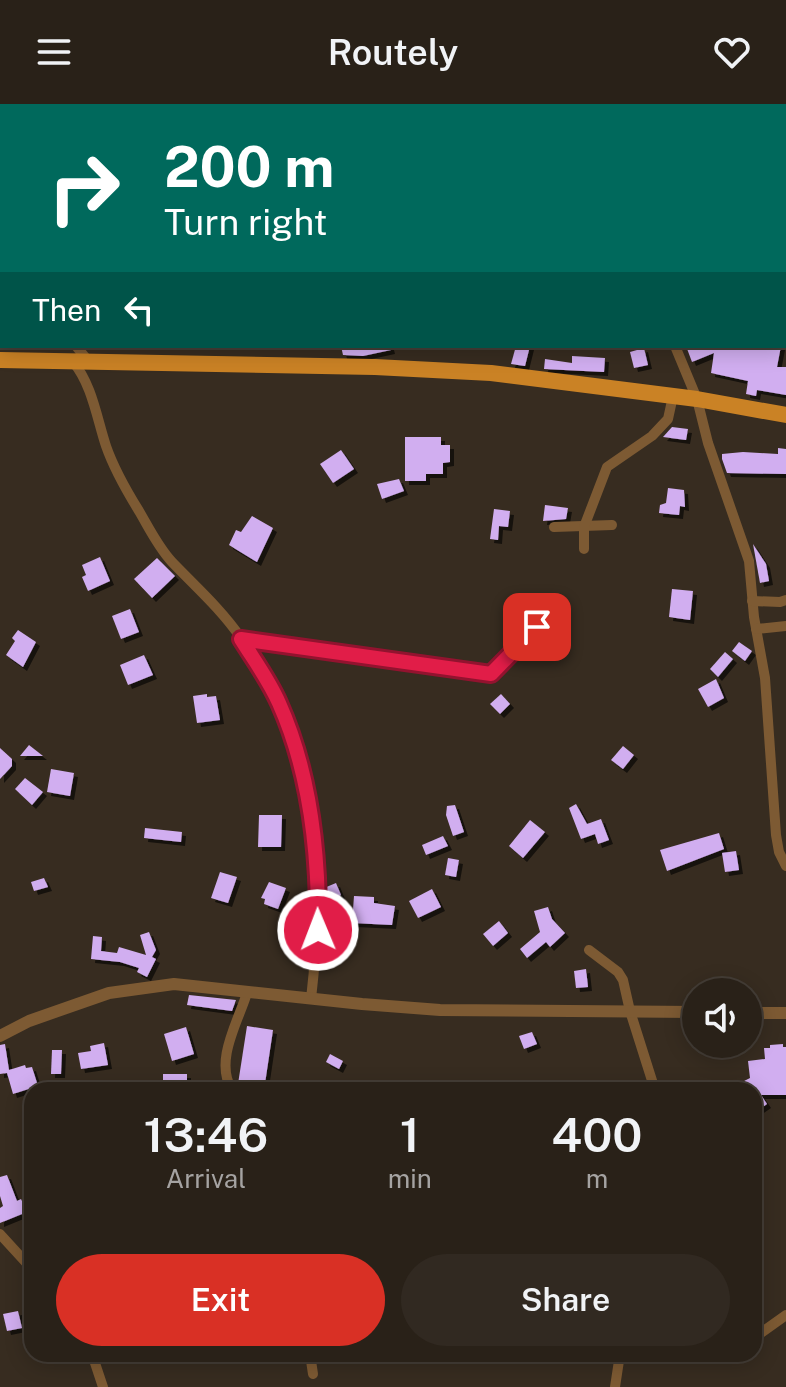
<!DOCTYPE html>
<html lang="en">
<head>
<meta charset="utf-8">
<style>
	:root { --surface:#292118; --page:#312921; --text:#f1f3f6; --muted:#a5a3a2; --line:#453e37; --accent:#d93025 }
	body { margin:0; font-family:"Public Sans",sans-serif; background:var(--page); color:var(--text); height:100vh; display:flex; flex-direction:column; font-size:30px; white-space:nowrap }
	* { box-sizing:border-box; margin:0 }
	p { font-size:26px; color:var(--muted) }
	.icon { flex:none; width:44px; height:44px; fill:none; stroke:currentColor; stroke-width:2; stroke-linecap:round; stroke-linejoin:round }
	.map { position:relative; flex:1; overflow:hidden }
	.drawer { position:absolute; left:24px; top:978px; width:738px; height:280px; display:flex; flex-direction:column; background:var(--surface); border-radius:24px; box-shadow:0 4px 20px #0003,0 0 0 2px var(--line) }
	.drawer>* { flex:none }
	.top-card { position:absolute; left:0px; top:0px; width:786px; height:244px; box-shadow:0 4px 20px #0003,0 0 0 2px var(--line); background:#00695c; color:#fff; overflow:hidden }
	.fabs { position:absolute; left:682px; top:874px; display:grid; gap:16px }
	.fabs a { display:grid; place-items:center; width:80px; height:80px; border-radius:50%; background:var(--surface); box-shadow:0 4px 20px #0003,0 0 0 2px var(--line); font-size:40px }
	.pin { position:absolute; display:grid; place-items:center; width:68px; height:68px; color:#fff; margin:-34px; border-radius:16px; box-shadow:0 4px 12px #0006 }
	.me { position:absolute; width:88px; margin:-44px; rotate:359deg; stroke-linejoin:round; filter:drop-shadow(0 0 6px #0008) }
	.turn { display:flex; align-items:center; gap:28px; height:168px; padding:0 32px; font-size:36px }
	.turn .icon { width:104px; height:104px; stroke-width:2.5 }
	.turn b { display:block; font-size:56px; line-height:68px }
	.then { display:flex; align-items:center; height:76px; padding:0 32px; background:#0003; gap:16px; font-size:30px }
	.eta { display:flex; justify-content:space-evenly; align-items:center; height:136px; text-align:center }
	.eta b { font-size:48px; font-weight:600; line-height:56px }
	.button { display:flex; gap:16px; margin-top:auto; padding:16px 32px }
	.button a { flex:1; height:92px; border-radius:48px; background:var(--accent); color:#fff; font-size:32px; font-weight:600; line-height:92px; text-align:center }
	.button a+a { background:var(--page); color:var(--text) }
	header { display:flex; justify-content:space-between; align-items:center; height:104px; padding:0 32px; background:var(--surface); font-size:36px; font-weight:600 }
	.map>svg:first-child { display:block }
	.building { fill:#d1aef0; filter:url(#shadow) }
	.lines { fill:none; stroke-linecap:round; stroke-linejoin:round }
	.minor { stroke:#7d5a33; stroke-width:10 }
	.tertiary { stroke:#7d5a33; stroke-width:12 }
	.primary { stroke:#ca8225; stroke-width:16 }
	.route-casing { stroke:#92132f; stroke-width:20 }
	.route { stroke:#e11d48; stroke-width:14 }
</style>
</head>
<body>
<header><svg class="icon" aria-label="menu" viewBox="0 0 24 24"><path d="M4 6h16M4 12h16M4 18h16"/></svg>Routely<svg class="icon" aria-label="heart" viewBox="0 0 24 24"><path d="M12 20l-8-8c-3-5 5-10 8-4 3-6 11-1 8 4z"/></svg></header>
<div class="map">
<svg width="786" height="1283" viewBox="0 0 786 1283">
	<defs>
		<filter id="shadow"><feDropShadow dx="4" dy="4" stdDeviation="0" flood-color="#0009"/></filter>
	</defs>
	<rect width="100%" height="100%" fill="#372c20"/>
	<g class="building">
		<polygon points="341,242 390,242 391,246 363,252 343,251"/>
		<polygon points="516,242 530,242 525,262 511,260"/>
		<polygon points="686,242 781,242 777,263 786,263 786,291 757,286 756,292 746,290 748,277 711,269 714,249 692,258"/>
		<polygon points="644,244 648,261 634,264 630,248"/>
		<polygon points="572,252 605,254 604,268 544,265 545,255 572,259"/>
		<polygon points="672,323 688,325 686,336 663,333"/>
		<polygon points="405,333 441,333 441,341 450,341 450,358 443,359 443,370 426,370 426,377 405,377"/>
		<polygon points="778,344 786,345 786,370 727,369 722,355 722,350 743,348 778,350"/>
		<polygon points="341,346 354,365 333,379 320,360"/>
		<polygon points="399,375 404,387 382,395 377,380"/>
		<polygon points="668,384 684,386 685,403 680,402 679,411 659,409 660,401 666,399"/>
		<polygon points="545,401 568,404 566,415 543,417"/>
		<polygon points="494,405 510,407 508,423 499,422 498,436 490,435"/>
		<polygon points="252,412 273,424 257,458 229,441 236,426 241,428"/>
		<polygon points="753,440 766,460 769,477 760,479"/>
		<polygon points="100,453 110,477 88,487 82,473 86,471 82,461"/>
		<polygon points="157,454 175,472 152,494 134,475"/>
		<polygon points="672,485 693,487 690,516 669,513"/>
		<polygon points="130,505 139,528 121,535 112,512"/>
		<polygon points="18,526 36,538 23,563 6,551 15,537 12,534"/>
		<polygon points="739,538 752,547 745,557 732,547"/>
		<polygon points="725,548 733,555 718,573 710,565"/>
		<polygon points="144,551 153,571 128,581 120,561"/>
		<polygon points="716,575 724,594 708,603 698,585"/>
		<polygon points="207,590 207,593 216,592 220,616 197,619 193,592"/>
		<polygon points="501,590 510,600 500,610 490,600"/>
		<polygon points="29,641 43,652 20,652"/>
		<polygon points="623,642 634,651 623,665 611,656"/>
		<polygon points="0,644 12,655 12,662 0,675"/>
		<polygon points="51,665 74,669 70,692 47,688"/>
		<polygon points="25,674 43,688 32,701 15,685"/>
		<polygon points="576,700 587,720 601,715 609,736 598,740 595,730 581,735 569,704"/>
		<polygon points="455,701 464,728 453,732 446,711 447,702"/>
		<polygon points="259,711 282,711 281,743 258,743"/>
		<polygon points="530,716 545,728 523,754 509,742"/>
		<polygon points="145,724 182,728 181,738 144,734"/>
		<polygon points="719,729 724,745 667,767 660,746"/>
		<polygon points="443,732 448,742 426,751 422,741"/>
		<polygon points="736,747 739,766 725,768 722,749"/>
		<polygon points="448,754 459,756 456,773 445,771"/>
		<polygon points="220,768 237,773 228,799 211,794"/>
		<polygon points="44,774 48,783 34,787 31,778"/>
		<polygon points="269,778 286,784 278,805 264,800 265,795 261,794"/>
		<polygon points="336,779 341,791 329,796 324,784"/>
		<polygon points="432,785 441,803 418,814 409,797"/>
		<polygon points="354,792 374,793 374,799 395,802 392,821 352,819"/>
		<polygon points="548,803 552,815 565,829 550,843 546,838 527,854 520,845 540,828 534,807"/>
		<polygon points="499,817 508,829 493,842 483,830"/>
		<polygon points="149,828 156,846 152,853 156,855 147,873 137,868 139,864 120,858 91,855 93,832 102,833 101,847 117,849 119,843 146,851 140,831"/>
		<polygon points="586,865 588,883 576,884 574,867"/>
		<polygon points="189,891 236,896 232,907 187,901"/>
		<polygon points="247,922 273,926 264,986 240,986 238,980"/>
		<polygon points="186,923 194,950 172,957 164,930"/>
		<polygon points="532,928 537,940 524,945 519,932"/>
		<polygon points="104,939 108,961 81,965 78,949 91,947 90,942"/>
		<polygon points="5,940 9,966 25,961 26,964 32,963 38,982 13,990 7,969 0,970 0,941"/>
		<polygon points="783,940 783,943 786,943 786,991 761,991 767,1000 754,1009 754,986 741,986 738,980 750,974 748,957 765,955 764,944 770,944 770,941"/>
		<polygon points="52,946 62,946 61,970 51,970"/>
		<polygon points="330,950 343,957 339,965 326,958"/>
		<rect x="163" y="970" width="24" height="16"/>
		<polygon points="7,1071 17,1097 21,1095 27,1108 0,1119 0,1104 3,1102 0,1092 0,1073"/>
		<polygon points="18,1207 22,1224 7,1227 3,1210"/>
	</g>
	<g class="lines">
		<g class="minor">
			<polyline points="330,0 331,2"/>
			<polyline points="576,0 576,2"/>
			<polyline points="400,2 404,0"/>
			<polyline points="701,2 701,0"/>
			<polyline points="0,86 2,89"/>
			<polyline points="784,138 786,131"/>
			<polyline points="784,204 786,203"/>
			<polyline points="76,242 89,258"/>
			<polyline points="675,242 697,295 708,339 749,457 754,513 765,574 776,731 779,748 786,762"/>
			<path d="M73,258c19,22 24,57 33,84 8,23 20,44 33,65 10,17 19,36 33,51 24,25 49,47 69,76 74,109 85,233 70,361"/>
			<polyline points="554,423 612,421"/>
			<polyline points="584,445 584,423 607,363 652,332 668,315 673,292"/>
			<polyline points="752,497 780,498 786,496"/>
			<polyline points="756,525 786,522"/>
			<polyline points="241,535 491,570 537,523"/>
			<polyline points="589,846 618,868 623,876 630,907 655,986"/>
			<path d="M232,986c-18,-29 6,-68 15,-97"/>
			<polyline points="0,1130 32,1165"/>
			<polyline points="754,1230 761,1229 786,1211"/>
			<polyline points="92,1250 103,1283"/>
			<polyline points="310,1250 313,1270"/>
			<polyline points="615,1283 620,1250"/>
		</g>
		<g class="tertiary">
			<polyline points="748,909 786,909"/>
			<polyline points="0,932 29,917 109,889 174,880 362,900 440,906 696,908"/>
		</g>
		<polyline class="primary" points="0,256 375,263 491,269 697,295 786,311"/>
	</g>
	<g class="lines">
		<defs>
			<path id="route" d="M318,826c1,-76 -8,-158 -39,-227 -10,-23 -25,-43 -38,-64l250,35 46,-47"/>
		</defs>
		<use href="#route" class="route-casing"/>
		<use href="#route" class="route"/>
	</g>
</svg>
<div class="fabs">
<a><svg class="icon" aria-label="sound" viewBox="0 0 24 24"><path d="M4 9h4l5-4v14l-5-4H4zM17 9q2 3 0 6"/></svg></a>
</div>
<div class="pin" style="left:537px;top:523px;background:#d93025"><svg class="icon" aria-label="arrive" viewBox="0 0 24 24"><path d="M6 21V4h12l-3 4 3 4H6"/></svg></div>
<svg class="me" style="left:318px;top:826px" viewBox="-20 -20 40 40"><circle r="17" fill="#e11d48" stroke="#fff" stroke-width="3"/><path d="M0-11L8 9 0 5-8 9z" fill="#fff"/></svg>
<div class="top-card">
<div class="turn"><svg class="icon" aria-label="right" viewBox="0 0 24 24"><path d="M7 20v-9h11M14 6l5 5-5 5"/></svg><div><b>200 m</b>Turn right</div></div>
<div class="then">Then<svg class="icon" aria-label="left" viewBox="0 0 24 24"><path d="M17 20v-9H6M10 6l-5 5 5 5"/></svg></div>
</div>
<section class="drawer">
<div class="eta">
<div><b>13:46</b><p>Arrival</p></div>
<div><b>1</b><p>min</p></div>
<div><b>400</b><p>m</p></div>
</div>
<div class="button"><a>Exit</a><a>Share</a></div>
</section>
</div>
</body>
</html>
